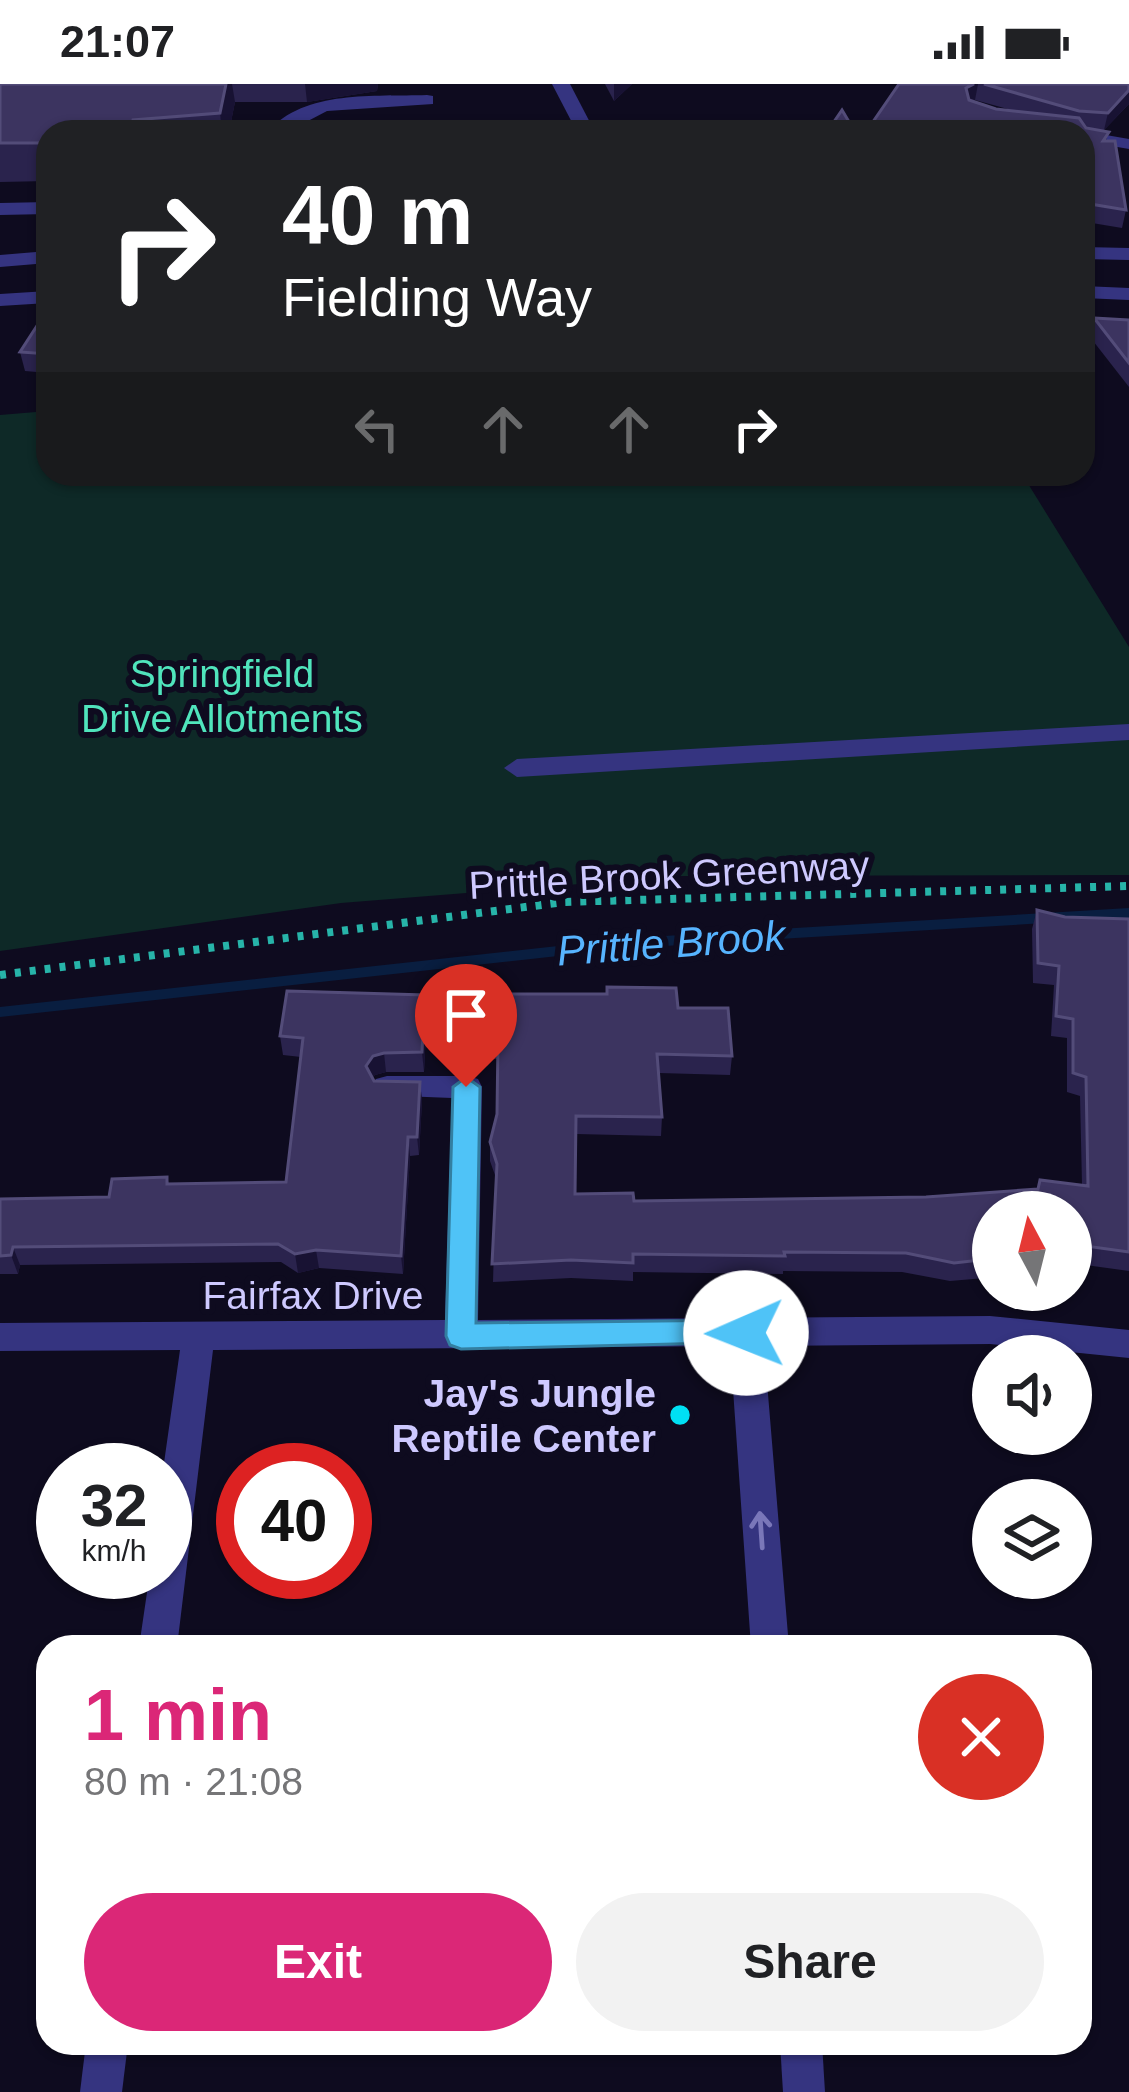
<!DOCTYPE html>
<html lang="en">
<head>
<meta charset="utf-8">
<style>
	:root { --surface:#fff; --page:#f2f2f2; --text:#202124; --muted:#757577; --accent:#db2777 }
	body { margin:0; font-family:Arial,sans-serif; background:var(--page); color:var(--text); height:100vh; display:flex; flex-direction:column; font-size:45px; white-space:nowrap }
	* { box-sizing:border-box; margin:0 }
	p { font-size:39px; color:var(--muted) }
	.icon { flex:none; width:66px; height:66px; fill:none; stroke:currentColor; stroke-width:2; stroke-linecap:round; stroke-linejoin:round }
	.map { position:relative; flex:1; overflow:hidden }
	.details { position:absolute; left:36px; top:1551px; width:1056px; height:420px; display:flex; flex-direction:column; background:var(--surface); border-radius:36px; box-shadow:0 3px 9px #0004 }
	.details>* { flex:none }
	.guide { position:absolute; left:36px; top:36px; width:1059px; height:366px; border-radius:36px; box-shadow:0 3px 9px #0004; background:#202124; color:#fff; overflow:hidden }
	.needle { width:78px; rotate:353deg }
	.tools { position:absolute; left:972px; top:1107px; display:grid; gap:24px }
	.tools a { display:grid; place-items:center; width:120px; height:120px; border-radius:50%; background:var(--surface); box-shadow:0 3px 9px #0004; font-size:60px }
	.speed { position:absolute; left:36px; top:1359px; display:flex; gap:24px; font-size:60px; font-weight:700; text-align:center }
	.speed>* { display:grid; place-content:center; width:156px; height:156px; border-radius:50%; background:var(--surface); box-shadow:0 3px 9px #0004; line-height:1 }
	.speed small { font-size:30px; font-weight:400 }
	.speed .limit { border:18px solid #d22; background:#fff; color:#111 }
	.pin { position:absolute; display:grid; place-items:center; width:102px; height:102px; color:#fff; margin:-123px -51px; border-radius:50% 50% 50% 0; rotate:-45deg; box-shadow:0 0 12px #0007 }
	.pin .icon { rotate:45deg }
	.me { position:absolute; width:132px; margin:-66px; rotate:269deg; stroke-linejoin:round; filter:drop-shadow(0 0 9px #0008) }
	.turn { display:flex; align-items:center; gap:42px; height:252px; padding:0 48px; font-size:54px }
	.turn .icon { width:156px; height:156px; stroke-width:2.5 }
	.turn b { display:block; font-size:84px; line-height:102px }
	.lanes { display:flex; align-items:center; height:114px; padding:0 48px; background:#0003; justify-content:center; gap:60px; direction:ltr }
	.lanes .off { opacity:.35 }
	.round { display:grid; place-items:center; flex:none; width:126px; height:126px; border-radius:63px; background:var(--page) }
	.headline { display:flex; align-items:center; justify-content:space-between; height:204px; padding:0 48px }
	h1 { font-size:72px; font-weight:700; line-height:90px; color:var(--accent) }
	.action { display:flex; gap:24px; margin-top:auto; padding:24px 48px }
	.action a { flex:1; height:138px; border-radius:72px; background:var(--accent); color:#fff; font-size:48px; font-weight:700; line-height:138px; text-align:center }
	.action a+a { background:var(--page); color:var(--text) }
	.status { display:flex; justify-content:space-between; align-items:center; height:84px; padding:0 60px; background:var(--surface); direction:ltr }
	.status svg { height:33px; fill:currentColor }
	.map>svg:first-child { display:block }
	.green { fill:#0e2927 }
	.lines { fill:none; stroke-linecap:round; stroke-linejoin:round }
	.stream { fill:#091e40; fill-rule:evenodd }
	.path { stroke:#27b4a9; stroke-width:8; stroke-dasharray:6 9; stroke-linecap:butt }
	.minor { fill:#353480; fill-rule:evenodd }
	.wall { fill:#2a234d; fill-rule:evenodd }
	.shaded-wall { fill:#181233 }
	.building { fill:#3c3460; stroke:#534c79; stroke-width:3 }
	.oneway { stroke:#7a77b9 }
	.route { fill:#4fc3f7; stroke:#337fa1; stroke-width:3 }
	.poi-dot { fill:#00e0f4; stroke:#0e0b1f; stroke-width:4.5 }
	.labels { text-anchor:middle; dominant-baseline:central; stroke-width:12; stroke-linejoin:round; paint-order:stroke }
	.park-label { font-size:39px; fill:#50e4bc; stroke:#0e0b1f }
	.street-label { font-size:39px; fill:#cec9ff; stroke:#0e0b1f }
	.poi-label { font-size:39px; font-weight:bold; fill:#cec9ff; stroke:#0e0b1f; text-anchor:end }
	.water-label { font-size:42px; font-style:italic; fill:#57b4ff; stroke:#0e0b1f }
</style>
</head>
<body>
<div class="status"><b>21:07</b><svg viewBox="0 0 49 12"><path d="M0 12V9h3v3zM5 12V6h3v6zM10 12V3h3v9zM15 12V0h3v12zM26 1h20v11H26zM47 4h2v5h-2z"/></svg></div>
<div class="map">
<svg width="1129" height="2008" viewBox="0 0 1129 2008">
	<rect width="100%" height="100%" fill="#0e0b1f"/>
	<polygon class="green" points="48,327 48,390 1022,390 1129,563 1129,791 679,792 341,819 0,867 0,331"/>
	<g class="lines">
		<polygon class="stream" points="1129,824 1129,834 631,864 0,933 0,923 631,854"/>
		<polyline class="path" points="0,891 564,818 1129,802"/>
		<g class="minor">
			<polygon points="552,0 570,0 595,48 577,48"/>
			<path d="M427,11l6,1v8l-106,7 -40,21h-20c39,-43 107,-35 160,-37z"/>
			<polygon points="1083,47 1129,55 1129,65 1083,57 1083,48 1078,48"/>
			<polygon points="48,118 48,130 0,131 0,119"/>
			<polygon points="1083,163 1129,164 1129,176 1083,175"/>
			<polygon points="48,167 48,179 0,183 0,171"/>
			<polygon points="1083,202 1129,204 1129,216 1083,214"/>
			<polygon points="48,207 48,219 0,222 0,210"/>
			<polygon points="1129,640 1129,656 517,693 504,684 517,675"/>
			<polygon points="387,992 467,992 478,995 482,1003 478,1236 990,1232 1129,1246 1129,1274 990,1260 764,1262 789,1563 751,1563 730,1262 213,1266 177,1563 139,1563 150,1488 165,1488 163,1386 180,1266 0,1267 0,1239 445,1236 452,1014 376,1011 372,1003 376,995"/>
			<polygon points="86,1959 128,1959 122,2008 80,2008"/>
			<polygon points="780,1959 822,1959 825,2008 783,2008"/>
		</g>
	</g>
	<g class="wall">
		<polygon points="0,0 378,0 377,7 307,18 235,18 229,48 48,48 48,97 0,98"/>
		<polygon points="605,0 632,0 614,17"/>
		<path d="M899,0h230v20l-25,26 22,80 -4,18 -36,-6 -3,4v-94zM975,16l40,11 -19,-2 -24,-8z"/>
		<polygon points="48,231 48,289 25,287 20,268"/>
		<polygon points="1094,234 1129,236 1129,303 1090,253"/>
		<polygon points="1037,826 1065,833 1129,835 1129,1187 1071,1179 1071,1128 993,1128 993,1169 989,1169 990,1175 985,1194 950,1197 902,1188 783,1187 783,1190 633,1188 633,1197 571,1194 493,1198 496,1094 490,1077 490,1058 497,1030 498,975 455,975 440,929 438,910 678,924 732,972 730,991 659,989 662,1033 661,1052 576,1050 575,1110 634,1117 926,1113 1082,1101 1080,1012 1067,1008 1067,954 1051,952 1054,901 1033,899 1032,845"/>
		<polygon points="425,911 427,930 424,988 386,988 375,991 372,994 374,997 420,998 422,1017 419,1071 410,1072 403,1190 319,1184 298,1189 281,1178 20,1181 18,1190 0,1190 0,1115 109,1113 167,1093 169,1100 286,1098 301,973 283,971 280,952"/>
	</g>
	<g class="shaded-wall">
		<polygon points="226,0 232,0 235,18 229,48 222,48 220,29"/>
		<polygon points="305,0 378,0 377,7 307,18"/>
		<polygon points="614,0 632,0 614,17"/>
		<polygon points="974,0 978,0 975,16 964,21 966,4"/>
		<polygon points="1129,6 1129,20 1104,46 1108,29"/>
		<polygon points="425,911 427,930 424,988 422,968"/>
		<polygon points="384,969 386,988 375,991 368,1001 366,982 373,972"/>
		<polygon points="420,998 422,1017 419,1071 417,1053"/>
		<polygon points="408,1053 410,1072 403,1190 401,1172"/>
		<polygon points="13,1163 20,1181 18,1190 11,1171"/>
		<polygon points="316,1166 319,1184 298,1189 295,1170"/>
	</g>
	<g class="building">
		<polygon points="0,0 226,0 220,29 133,36 130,48 48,48 48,59 0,59"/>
		<polygon points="899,0 974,0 966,4 969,16 996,25 1079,34 1086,44 1109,48 1103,57 1115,57 1126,126 1090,120 1088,124 1083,123 1083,48 866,48"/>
		<polygon points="984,0 1129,0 1129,6 1108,29 1079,27"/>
		<polygon points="842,26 855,48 827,48"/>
		<polygon points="44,231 48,231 48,270 20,268"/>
		<polygon points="1094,234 1129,236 1129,279"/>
		<polygon points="1037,826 1065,833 1129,835 1129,1168 1071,1160 1071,1128 993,1128 993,1150 986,1149 990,1175 954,1179 906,1169 784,1168 785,1172 633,1170 633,1179 571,1176 492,1180 497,1080 490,1058 497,1030 498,956 454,956 438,910 607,910 607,903 676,904 678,924 728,924 732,972 657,970 662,1033 576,1032 575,1110 633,1109 634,1117 926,1113 1038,1105 1040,1096 1088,1102 1086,993 1073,989 1073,935 1056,932 1059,882 1038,879"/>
		<polygon points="287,907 425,911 422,968 384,969 373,972 366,982 374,997 420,998 417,1053 408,1053 401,1172 316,1166 295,1170 278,1160 13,1163 11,1171 0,1172 0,1115 109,1113 112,1095 167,1093 167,1100 286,1098 303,954 280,952"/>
	</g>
	<defs><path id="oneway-shaft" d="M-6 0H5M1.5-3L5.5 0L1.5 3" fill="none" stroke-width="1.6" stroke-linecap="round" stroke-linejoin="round" transform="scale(3)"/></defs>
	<use class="oneway" href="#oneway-shaft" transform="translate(761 1446) rotate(-94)"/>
	<polygon class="route" points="466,993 480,1003 476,1239 746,1236 757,1240 761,1249 757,1258 461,1265 450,1261 446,1252 453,1003"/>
	<circle class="poi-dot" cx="680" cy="1331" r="12"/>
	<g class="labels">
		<g class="park-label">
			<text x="222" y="589">Springfield<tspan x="222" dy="45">Drive Allotments</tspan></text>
		</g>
		<g class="street-label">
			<text transform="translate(669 791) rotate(-3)">Prittle Brook Greenway</text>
			<text x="313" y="1211">Fairfax Drive</text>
		</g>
		<g class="poi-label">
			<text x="656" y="1309">Jay's Jungle<tspan x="656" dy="45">Reptile Center</tspan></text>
		</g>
		<g class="water-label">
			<text transform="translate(671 859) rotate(-4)">Prittle Brook</text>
		</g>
	</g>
</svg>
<div class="tools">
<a><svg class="needle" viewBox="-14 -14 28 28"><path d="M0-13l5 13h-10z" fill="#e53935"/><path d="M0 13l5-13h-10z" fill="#757577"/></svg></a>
<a><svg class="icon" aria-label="sound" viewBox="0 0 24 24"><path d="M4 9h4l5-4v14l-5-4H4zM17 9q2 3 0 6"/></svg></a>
<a><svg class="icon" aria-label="layers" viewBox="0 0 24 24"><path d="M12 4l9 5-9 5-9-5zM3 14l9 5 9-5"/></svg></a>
</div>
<div class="speed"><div>32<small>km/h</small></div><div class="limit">40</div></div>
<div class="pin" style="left:466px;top:1003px;background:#d93025"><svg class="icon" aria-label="arrive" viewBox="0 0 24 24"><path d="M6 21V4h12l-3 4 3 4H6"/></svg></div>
<svg class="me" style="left:746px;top:1249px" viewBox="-20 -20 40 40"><circle r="19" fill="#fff"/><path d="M0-13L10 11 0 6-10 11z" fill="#4fc3f7"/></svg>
<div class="guide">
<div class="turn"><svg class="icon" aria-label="right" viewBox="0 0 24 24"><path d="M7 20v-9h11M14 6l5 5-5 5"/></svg><div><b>40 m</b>Fielding Way</div></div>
<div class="lanes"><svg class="icon off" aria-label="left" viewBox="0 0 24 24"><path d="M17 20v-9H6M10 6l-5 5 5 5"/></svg><svg class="icon off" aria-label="ahead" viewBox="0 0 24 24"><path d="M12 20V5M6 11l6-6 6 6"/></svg><svg class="icon off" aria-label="ahead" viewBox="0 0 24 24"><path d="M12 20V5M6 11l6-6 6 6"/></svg><svg class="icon" aria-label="right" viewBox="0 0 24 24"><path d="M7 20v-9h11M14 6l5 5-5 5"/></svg></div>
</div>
<section class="details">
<div class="headline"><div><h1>1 min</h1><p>80 m · 21:08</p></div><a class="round" style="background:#d93025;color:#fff"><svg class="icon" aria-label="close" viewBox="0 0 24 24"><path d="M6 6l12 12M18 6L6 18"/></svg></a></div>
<div class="action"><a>Exit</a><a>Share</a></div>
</section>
</div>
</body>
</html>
